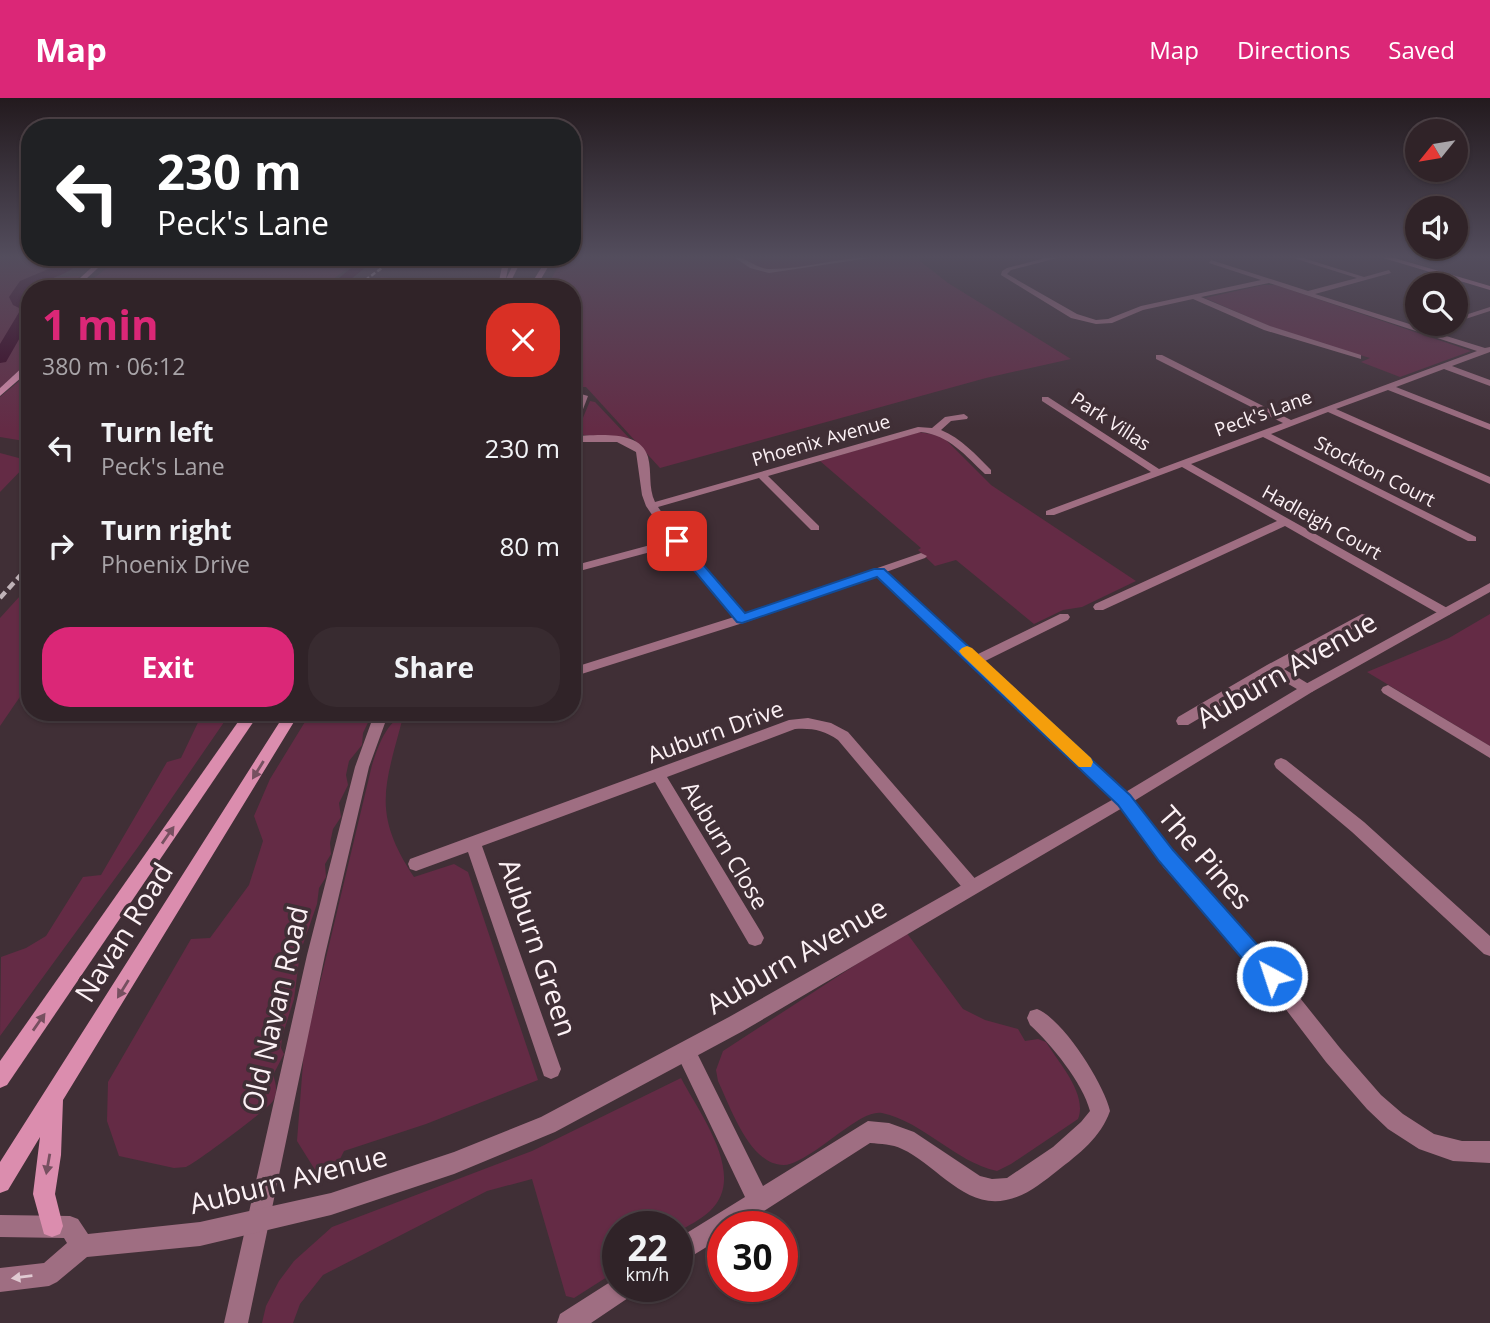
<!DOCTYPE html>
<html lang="en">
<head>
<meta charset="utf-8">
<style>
	:root { --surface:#302328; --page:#382b30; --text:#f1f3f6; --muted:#a8a4a8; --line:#4b4045; --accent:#db2777 }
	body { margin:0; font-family:"Open Sans",sans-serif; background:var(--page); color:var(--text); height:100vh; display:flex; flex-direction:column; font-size:26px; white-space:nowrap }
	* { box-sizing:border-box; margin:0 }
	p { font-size:23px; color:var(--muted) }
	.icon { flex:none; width:38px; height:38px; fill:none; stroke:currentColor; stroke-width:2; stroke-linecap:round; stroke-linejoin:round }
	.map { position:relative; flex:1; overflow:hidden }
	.sheet { position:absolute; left:21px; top:182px; width:560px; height:441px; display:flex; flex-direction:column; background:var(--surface); border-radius:28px; box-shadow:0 2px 5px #0004,0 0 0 2px var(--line) }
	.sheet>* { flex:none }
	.hud { position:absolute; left:21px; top:21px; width:560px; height:147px; border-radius:28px; box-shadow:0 2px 5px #0004,0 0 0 2px var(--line); background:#202124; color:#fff; overflow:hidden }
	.needle { width:46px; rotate:240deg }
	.buttons { position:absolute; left:1405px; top:21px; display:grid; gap:14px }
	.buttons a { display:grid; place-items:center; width:63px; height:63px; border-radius:50%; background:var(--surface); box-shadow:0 2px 5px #0004,0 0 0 2px var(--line); font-size:35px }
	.speed { position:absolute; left:602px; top:1113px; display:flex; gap:14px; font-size:35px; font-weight:700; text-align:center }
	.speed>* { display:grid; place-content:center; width:91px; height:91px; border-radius:50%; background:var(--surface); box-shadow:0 2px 5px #0004,0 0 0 2px var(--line); line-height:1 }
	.speed small { font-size:18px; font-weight:400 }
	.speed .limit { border:10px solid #d22; background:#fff; color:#111 }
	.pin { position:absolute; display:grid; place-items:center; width:60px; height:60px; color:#fff; margin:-30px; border-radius:14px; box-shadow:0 4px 10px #0006 }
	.me { position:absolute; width:77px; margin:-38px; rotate:320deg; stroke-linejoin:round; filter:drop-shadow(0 0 5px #0008) }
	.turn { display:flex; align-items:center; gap:24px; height:147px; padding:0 21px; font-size:32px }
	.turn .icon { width:91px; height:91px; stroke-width:2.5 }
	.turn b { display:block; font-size:49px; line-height:60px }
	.round { display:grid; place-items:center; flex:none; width:74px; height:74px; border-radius:28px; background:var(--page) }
	.overview { display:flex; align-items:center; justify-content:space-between; height:119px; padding:0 21px }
	h1 { font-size:42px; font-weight:700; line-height:52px; color:var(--accent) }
	.action { display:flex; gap:14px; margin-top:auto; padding:14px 21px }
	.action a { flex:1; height:80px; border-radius:28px; background:var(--accent); color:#fff; font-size:28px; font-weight:700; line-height:80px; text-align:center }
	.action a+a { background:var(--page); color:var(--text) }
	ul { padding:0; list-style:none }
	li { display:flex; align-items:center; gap:21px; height:98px; padding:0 21px }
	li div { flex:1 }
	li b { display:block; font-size:26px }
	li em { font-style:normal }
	header { display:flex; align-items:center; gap:42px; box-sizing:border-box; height:98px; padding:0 35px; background:var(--accent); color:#fff }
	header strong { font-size:33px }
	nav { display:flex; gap:38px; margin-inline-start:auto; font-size:24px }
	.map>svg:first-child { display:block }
	.green { fill:#642b45 }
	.water { fill:#38011f }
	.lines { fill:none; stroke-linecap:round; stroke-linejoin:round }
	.river { fill:#38011f; fill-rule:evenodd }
	.minor { fill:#9f6e82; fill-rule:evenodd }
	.tertiary { fill:#9f6e82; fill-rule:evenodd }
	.secondary { fill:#db8dae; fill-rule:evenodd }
	.rail-far1 { stroke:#bfb2b7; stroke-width:2.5; stroke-dasharray:5 2.5; stroke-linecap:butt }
	.rail { stroke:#bfb2b7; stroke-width:4.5; stroke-dasharray:8 4.5; stroke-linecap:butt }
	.oneway { fill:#765060 }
	.oneway2 { fill:#e0cad2 }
	.route { fill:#1a73e8; stroke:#114b97; stroke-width:2 }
	.slow { fill:#f59e0b }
	.labels { text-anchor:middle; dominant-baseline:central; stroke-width:7; stroke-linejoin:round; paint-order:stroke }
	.far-street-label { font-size:19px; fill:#fcf1f5; stroke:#402f36 }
	.street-label { font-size:23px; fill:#fcf1f5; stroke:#402f36 }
	.near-street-label { font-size:28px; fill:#fcf1f5; stroke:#402f36 }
</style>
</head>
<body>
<header>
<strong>Map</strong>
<nav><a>Map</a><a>Directions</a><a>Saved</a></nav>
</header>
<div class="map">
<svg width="1490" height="1225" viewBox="0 0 1490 1225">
	<rect width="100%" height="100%" fill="#402f36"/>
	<g class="green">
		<polygon points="0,159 64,159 73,163 70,167 44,180 80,178 67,191 30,191 30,262 0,290"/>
		<polygon points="121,159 350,159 353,166 320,191 80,191"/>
		<polygon points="564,159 920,159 920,163 948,185 1071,261 986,280 660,370 586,289 572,289 572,277 577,277 581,245 572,244 572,191 545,191"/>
		<polygon points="381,179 491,191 365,191"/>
		<polygon points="1263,187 1276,187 1471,253 1400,279 1361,264 1370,260 1283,234 1205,200"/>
		<polygon points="30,274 30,344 0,339 0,299"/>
		<polygon points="590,303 595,304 630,341 584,337 577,334"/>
		<polygon points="919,334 942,338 991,387 1136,483 1082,509 1063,512 1034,526 956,462 935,468 918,452 921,450 820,363"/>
		<polygon points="0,355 30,363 0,394"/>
		<polygon points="30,487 30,584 0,628 0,520"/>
		<polygon points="1490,516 1490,648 1367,574 1449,540"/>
		<polygon points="203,614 231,614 138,749 0,938 1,859 26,850 46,838 83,779 101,777 167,664 181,660"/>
		<path d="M311,614h62l-10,21 -1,12 -13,16 -3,14 2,10 -9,18 2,14 -8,12 -3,14 1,11 -6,10 1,13 -7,11 -2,16 -17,49 -6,46 -12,38 -1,11 3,6 -11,21c3,8 5,17 0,26 -5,8 -77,62 -87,66l-12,1 -55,-12 -12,-35 1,-39 83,-143 19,-1 39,-53 14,-44 -9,-25 16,-37z"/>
		<path d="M404,615c-18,71 -34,98 10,164l40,-13 14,8 70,208 -112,44 -82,27 -9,18 -18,4 -20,-32 7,-91 68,-285c7,-21 13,-39 32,-52z"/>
		<path d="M906,834l57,77 22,11 33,9 7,12 13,-2 8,3c12,20 42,52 32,77l-67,45 -14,7c-42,-9 -73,-49 -115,-58 -11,-2 -25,8 -34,14 -14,9 -48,38 -64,38 -34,1 -54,-59 -66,-84l-2,-11 7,-19z"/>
		<path d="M681,980c18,35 67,98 29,133 -10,9 -22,15 -33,21v-5h-59v43l-44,28 -8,-2 -34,-117 -45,12 -164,84 -23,29 -7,19h-31l4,-17 13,-25 15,-20 38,-34 200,-76z"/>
	</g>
	<polygon class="water" points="364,159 378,159 339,191 326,191"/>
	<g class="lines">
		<path class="river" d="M58,159h18l4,4c-14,19 -43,16 -57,36l7,5v18l-24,42 -6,1v-19l21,-35 -8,-4 -4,-8 11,-16 45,-19z"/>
		<g class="minor">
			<path d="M734,159c13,0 22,12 36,12 35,0 70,-12 106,-12l-107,16 -19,-5z"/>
			<polygon points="1049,159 1061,159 1011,172 1007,176 1077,216 1096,222 1108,221 1141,208 1261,182 1209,165 1211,162 1308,193 1357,180 1290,159 1300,159 1364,179 1389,172 1391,175 1315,196 1422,230 1436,226 1446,226 1430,233 1485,250 1490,249 1490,254 1452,268 1490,282 1490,288 1444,271 1396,289 1490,326 1490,332 1388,292 1336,311 1490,379 1490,386 1328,314 1271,336 1476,439 1476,443 1468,443 1263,339 1191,366 1449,511 1451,514 1449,517 1441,517 1285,428 1103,512 1095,512 1093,509 1095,506 1277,423 1182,369 1054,417 1046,417 1046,413 1151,374 1042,303 1042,299 1048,299 1159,371 1283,325 1156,261 1156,257 1162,257 1291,322 1477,253 1269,185 1201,199 1270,228 1361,257 1361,261 1264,232 1193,201 1143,212 1112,225 1096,226 1071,220 1001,177 1002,173 1007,170"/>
			<polygon points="1490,209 1490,213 1456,224 1456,220"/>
			<polygon points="581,296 588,298 577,327 572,330 572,316"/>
			<path d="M964,316l4,3 -1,2 -16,2 -10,9c20,8 35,25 50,40v4h-6c-19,-18 -36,-39 -64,-42l-153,44 51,50v4h-8l-52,-52 -101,29 26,38 60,69 177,-61 6,3 -2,2 -39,14 90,83 84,-41h8l2,3 -2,3 -85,42 146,134 47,62 88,95 76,95 41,47 22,19 31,20 28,7h28v22l-37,-2 -34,-12 -31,-20 -21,-20 -41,-47 -74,-97 -88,-97 -45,-64 -243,-228 -130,46 -174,55v-9l162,-51 -61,-71 -101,27v-7l97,-26 -23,-34 -4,-11 -6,-43 -19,-10h-45v-6c22,0 68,-8 76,21 4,15 0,30 7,45l263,-75 14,1 13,-11z"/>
			<polygon points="572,373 579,376 572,381"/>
			<polygon points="1362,516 1366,517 1368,520 1366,523 1284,571 1312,588 1314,591 1312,594 1302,594 1273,577 1188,627 1178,627 1176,623 1178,619 1267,567"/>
			<polygon points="1388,587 1490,648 1490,660 1383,595 1381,592 1383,589"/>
			<polygon points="375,614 389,614 369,669 325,857 248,1225 224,1225 307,857 355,669"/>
			<path d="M808,620l23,5 17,9 130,150 3,5 -3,5 -6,2 -6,-2 -128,-152c-14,-10 -26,-12 -43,-11l-128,48 94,155 3,6 -3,6 -6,2 -6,-2 -94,-162 -173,64 79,223 -3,7 -7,3 -7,-3 -76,-224 -52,19 -6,-2 -2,-5 2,-5 379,-139z"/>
			<polygon points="1281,660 1286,662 1364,724 1490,838 1490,858 1484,856 1352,734 1276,670 1274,666 1276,662"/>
			<path d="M1037,911c26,10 67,75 73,102 -9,26 -31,43 -53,60 -14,11 -32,26 -51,29 -42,9 -70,-36 -104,-51 -10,-5 -21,-5 -32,-6l-131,84h-16v10l-46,28v-26l68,-42 -66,-138 -3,-7 3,-7 7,-3 7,3 70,141 105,-65 21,2 25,9 66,44 12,3 15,-1 46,-31 28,-25 9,-11c-7,-28 -39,-67 -60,-86l-3,-7 3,-7z"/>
			<polygon points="618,1179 618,1188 638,1188 634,1196 591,1225 557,1225 560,1216"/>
		</g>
		<polygon class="tertiary" points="1490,485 1490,494 1312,594 1129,706 743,933 555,1034 454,1076 331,1117 200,1148 87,1159 57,1184 49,1188 0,1194 0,1170 44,1165 67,1145 64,1140 0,1139 0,1117 70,1118 78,1121 88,1136 200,1124 331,1095 454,1054 541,1019 729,919 1119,698 1302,588"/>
		<g class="secondary">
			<polygon points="103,159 110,159 75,191 68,191"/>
			<polygon points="504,159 510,159 506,181 517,159 523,159 507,191 501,191 504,184 499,183"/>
			<polygon points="548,159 554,159 535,191 528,191"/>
			<polygon points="1380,159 1391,159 1490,188 1490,192"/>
			<polygon points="27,265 30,265 30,272 0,298 0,290"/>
			<polygon points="245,614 260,614 7,987 0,990 0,963"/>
			<polygon points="286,614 300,614 63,1002 61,1057 55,1096 63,1128 60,1136 52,1139 44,1136 33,1096 40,1039 8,1092 0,1095 0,1064"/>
		</g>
		<polyline class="rail-far1" points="353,191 397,159"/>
		<polyline class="rail" points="0,500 30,467"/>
	</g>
	<defs><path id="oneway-solid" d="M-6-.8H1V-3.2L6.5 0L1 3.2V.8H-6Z" transform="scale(1.75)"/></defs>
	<g class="oneway">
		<use href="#oneway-solid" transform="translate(258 672) rotate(122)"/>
		<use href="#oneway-solid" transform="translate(168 737) rotate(-55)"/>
		<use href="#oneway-solid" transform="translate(123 891) rotate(122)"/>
		<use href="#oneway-solid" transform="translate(39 924) rotate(-55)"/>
		<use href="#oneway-solid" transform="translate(48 1066) rotate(100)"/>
	</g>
	<use class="oneway2" href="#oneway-solid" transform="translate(22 1179) rotate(173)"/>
	<linearGradient id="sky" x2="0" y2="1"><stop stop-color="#231a1e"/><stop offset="0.48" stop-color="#534d5d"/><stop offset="1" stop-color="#534d5d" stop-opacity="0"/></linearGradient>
	<rect width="1490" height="331" fill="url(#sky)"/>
	<polygon class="route" points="677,439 681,441 745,515 874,471 884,471 1130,697 1173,752 1279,871 1282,878 1279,886 1272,888 1264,886 1159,763 1118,707 877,479 742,525 737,524 672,446 670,443"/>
	<polygon class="slow" points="967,548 972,550 1091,660 1093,664 1091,669 1079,669 962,557 959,553 962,550"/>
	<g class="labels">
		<g class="far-street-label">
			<text transform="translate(1263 315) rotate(-20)">Peck's Lane</text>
			<text transform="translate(1111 323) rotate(33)">Park Villas</text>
			<text transform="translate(821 342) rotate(-16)">Phoenix Avenue</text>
			<text transform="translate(1375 373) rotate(27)">Stockton Court</text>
			<text transform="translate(1322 424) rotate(29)">Hadleigh Court</text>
		</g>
		<g class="street-label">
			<text transform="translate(715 633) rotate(-20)">Auburn Drive</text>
			<text transform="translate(726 747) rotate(59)">Auburn Close</text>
		</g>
		<g class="near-street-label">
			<text transform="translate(1286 571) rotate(-30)">Auburn Avenue</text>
			<text transform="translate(1206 759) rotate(49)">The Pines</text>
			<text transform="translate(123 834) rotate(-58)">Navan Road</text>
			<text transform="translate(539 849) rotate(71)">Auburn Green</text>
			<text transform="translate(796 857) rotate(-30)">Auburn Avenue</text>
			<text transform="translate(274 911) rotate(-77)">Old Navan Road</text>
			<text transform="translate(288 1081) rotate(-14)">Auburn Avenue</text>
		</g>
	</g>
</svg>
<div class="buttons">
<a><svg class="needle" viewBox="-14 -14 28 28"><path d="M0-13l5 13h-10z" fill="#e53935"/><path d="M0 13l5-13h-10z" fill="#a8a4a8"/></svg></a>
<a><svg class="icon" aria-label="sound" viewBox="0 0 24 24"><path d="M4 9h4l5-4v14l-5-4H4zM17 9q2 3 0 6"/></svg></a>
<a><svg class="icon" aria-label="search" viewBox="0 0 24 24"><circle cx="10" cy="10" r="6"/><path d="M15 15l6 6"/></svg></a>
</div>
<div class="speed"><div>22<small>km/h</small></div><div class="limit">30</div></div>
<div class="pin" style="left:677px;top:443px;background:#d93025"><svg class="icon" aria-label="arrive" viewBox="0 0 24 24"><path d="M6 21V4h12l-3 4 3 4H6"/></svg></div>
<svg class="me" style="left:1272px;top:878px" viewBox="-20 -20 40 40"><circle r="17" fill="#1a73e8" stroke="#fff" stroke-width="3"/><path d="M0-11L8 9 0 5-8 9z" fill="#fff"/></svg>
<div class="hud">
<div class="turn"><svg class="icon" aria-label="left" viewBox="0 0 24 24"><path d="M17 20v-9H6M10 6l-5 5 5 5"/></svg><div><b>230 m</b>Peck's Lane</div></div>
</div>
<section class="sheet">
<div class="overview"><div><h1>1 min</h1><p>380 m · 06:12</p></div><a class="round" style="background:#d93025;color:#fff"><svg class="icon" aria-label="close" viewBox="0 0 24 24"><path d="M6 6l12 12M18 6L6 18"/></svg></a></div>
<ul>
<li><svg class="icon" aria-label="left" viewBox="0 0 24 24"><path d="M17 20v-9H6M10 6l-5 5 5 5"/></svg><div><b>Turn left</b><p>Peck's Lane</p></div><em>230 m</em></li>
<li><svg class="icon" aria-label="right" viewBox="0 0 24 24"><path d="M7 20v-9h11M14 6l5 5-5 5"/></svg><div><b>Turn right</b><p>Phoenix Drive</p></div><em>80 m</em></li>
</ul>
<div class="action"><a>Exit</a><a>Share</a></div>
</section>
</div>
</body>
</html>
